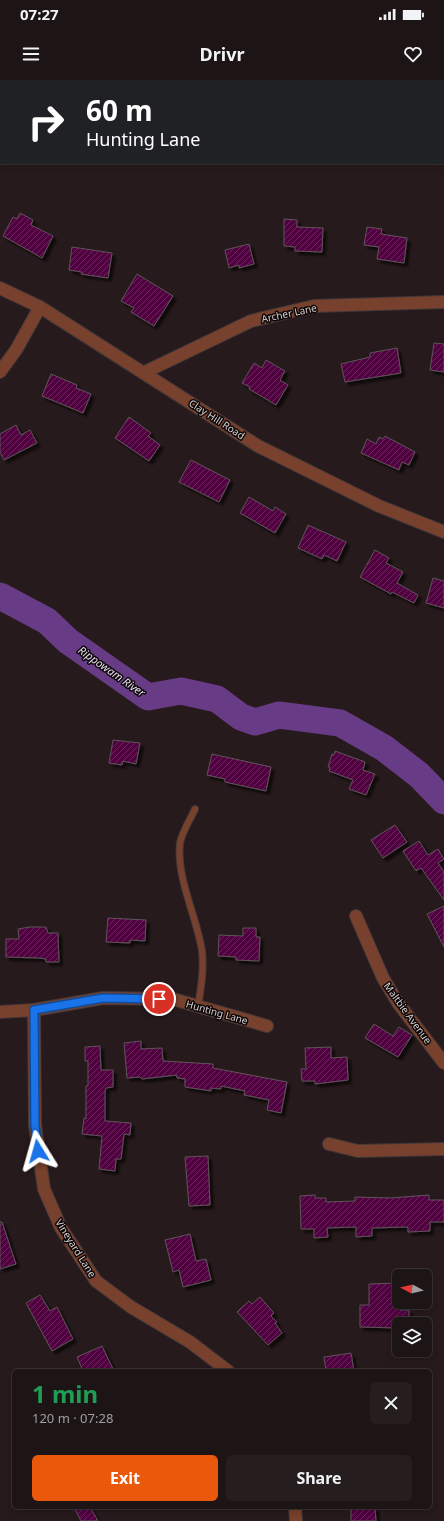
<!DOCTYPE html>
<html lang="en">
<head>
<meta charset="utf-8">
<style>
	:root { --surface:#1d1415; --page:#251d1e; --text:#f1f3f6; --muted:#a09ea0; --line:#3b3334; --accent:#ea580c }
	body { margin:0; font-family:"Noto Sans",sans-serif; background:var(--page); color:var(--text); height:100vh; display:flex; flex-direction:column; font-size:15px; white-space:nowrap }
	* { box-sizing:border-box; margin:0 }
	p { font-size:13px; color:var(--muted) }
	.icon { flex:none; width:22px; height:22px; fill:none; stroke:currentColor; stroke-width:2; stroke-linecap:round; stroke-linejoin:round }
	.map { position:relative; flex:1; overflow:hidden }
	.drawer { position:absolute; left:12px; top:1289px; width:420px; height:140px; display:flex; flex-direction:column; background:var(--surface); border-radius:6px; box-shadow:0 2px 6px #0003,0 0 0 1px var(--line) }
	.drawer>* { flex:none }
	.banner { position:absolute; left:0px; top:0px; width:444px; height:84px; box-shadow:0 2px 6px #0003,0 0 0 1px var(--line); background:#202124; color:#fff; overflow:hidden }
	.needle { width:26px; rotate:277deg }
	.fabs { position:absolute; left:392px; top:1189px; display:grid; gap:8px }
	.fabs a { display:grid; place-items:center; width:40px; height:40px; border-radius:6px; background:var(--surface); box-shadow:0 2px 6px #0003,0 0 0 1px var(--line); font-size:20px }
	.pin { position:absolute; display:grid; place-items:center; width:34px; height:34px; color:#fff; margin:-17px; border:2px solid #fff; border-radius:50%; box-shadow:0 1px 4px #0007 }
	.me { position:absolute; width:44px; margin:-22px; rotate:352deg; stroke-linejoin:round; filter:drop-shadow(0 0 3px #0008) }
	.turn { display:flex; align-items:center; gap:14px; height:84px; padding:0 20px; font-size:18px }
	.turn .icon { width:52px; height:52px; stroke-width:2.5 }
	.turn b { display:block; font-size:28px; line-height:34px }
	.round { display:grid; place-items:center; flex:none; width:42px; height:42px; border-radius:6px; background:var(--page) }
	.overview { display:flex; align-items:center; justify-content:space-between; height:68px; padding:0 20px }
	h1 { font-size:24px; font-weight:700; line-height:30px; color:#1e9e55 }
	.button { display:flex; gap:8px; margin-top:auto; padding:8px 20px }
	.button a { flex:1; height:46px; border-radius:6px; background:var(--accent); color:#fff; font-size:16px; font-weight:700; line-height:46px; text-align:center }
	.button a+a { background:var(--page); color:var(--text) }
	.status { display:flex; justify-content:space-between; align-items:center; height:28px; padding:0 20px; background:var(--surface); direction:ltr }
	.status svg { height:11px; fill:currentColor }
	header { display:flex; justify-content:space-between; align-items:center; height:52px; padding:0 20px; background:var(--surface); font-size:18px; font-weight:700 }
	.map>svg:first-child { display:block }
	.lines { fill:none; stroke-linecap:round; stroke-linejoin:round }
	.river { stroke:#673b85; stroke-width:27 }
	.building { fill:url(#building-hatch); stroke:#5f535a; filter:url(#shadow) }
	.lane-casing { stroke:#433739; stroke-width:8 }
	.street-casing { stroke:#433739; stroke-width:14 }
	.lane { stroke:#78412d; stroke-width:6 }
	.street { stroke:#78412d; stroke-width:12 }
	.route-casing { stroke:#114b97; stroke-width:10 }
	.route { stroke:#1a73e8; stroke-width:7 }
	.labels { text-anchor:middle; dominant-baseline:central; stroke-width:3; stroke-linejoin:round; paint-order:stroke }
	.street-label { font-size:10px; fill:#d9d0d1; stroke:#0c0707 }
	.water-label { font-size:11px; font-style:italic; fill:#e9def3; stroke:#0c0707 }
</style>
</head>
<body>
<div class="status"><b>07:27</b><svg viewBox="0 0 49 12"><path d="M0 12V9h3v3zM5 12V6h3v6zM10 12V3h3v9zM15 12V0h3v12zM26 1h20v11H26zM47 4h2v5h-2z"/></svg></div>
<header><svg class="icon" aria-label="menu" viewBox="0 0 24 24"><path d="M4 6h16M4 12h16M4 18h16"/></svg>Drivr<svg class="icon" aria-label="heart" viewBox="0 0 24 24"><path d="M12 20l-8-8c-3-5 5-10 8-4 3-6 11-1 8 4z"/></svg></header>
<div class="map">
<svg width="444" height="1441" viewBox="0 0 444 1441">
	<defs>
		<pattern id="building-hatch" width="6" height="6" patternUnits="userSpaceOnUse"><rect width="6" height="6" fill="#510440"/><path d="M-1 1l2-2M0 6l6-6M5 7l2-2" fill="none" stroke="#69285b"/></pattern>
		<filter id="shadow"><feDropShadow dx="3.5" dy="3.5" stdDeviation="1" flood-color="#0009"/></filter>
	</defs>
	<rect width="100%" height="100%" fill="#271a1c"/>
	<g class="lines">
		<polyline class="river" points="0,516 47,541 68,561 148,617 181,611 217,619 241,637 255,642 279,635 340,643 384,668 419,695 444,721"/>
	</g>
	<g class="building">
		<polygon points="20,133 33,140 31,145 53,156 42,178 3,156 13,137 17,139"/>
		<polygon points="284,139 297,140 297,147 323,148 322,172 295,171 295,167 284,166"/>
		<polygon points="367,147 382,149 381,154 407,158 404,183 377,179 379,167 364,165"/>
		<polygon points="249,164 254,184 239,188 239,185 229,188 225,170"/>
		<polygon points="72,167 112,173 108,198 81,194 82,192 69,190"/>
		<polygon points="137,194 173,216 154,246 131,232 134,228 121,221"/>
		<polygon points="434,263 444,264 444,292 430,290"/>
		<polygon points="397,268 401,293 345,302 341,284 370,277 370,273"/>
		<polygon points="266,280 285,291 280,300 288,305 276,325 249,309 250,307 242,303 254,283 262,288"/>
		<polygon points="51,294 77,305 76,308 91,314 83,333 42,316"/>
		<polygon points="129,337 151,353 148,356 160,365 149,381 115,358"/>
		<polygon points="16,345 21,355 30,350 37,363 4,380 0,372 0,354"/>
		<polygon points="385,356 415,372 409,385 402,382 399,390 361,373 367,359 376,364 379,357 383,359"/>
		<polygon points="191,380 230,400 219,422 179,402"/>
		<polygon points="249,417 273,431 275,427 286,434 275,453 240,433"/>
		<polygon points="308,445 346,462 337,481 324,475 322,479 298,468"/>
		<polygon points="375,470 389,478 386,483 403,492 397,503 418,515 414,523 392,512 391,514 360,497"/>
		<polygon points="433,498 444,501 444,528 426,523"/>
		<polygon points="113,660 140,663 136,684 123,681 122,685 109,683"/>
		<polygon points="335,671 365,682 363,690 375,694 366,715 349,709 353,700 329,691 330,687 328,687 332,674 334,675"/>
		<polygon points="212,674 271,687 266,711 225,702 225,699 207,695"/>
		<polygon points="395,745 407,762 383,778 371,760"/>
		<polygon points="419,761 428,775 438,769 444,779 438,783 444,792 444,820 421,788 416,791 403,771"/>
		<polygon points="444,826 444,867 427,834"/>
		<polygon points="108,838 146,840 145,861 130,860 130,863 106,862"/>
		<polygon points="30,847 46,847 48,853 58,853 59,882 46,882 46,879 39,878 6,877 6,859 19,859 18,849"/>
		<polygon points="243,848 256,848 256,857 260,857 259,881 236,880 236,877 218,876 219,855 243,856"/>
		<polygon points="374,944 393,956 399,947 412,955 398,977 365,958"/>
		<polygon points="141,961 141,969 162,968 163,981 213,984 213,988 287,1002 281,1033 267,1030 269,1020 244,1015 245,1011 221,1006 221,1009 211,1008 211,1011 185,1007 185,999 177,998 177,995 142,999 140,997 127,998 124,963"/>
		<polygon points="100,966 101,990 113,990 113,1007 106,1008 105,1011 105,1041 131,1043 130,1055 124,1054 121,1079 116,1079 115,1091 99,1089 102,1056 82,1054 84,1038 86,1039 86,1006 88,1006 88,981 85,981 85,967"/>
		<polygon points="331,967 331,978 347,977 348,1000 315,1004 315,1001 302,1001 301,989 306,989 305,968"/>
		<polygon points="208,1076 210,1125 189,1126 185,1077"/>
		<polygon points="315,1115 315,1118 326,1118 326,1122 355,1121 355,1117 391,1118 429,1115 429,1120 444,1120 444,1142 430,1142 430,1151 408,1152 408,1147 372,1148 372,1156 356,1157 356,1147 327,1148 328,1157 314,1158 314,1149 301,1149 300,1116"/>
		<polygon points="0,1142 2,1142 16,1184 0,1189"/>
		<polygon points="190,1154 196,1181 206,1179 211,1200 183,1207 179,1190 173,1192 165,1160"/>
		<polygon points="399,1203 400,1230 409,1230 409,1244 399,1244 399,1248 360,1247 360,1225 369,1225 369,1204"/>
		<polygon points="40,1215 50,1231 57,1227 73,1259 52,1271 26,1223"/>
		<polygon points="260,1217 274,1233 271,1236 277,1242 275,1243 282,1253 268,1265 237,1232 249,1221 252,1224"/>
		<polygon points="102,1266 114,1291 83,1291 77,1277"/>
		<polygon points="351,1273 354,1291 326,1291 324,1277"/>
		<polygon points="74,1427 90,1427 98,1441 81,1441"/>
		<polygon points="351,1427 375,1427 376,1441 351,1441"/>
	</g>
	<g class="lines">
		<defs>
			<path id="lane" d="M195,729c-5,11 -13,23 -15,34 -4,35 17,74 22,108 2,19 -1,37 -4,56"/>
			<g id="street">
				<polyline points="0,208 40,227 258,366 379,426 444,452"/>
				<polyline points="0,292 16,270 40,227"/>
				<polyline points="145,292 251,241 314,226 444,222"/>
				<polyline points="356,836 383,898 398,923 444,983"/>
				<polyline points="34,930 35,1045 44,1109 61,1148 96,1201 131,1227 190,1262 228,1291"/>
				<polyline points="0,932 34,930 103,918 173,919 267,946"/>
				<polyline points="329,1064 358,1071 444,1069"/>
				<polyline points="295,1427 296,1441"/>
			</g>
		</defs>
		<use href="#lane" class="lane-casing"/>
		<use href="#street" class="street-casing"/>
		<use href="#lane" class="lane"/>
		<use href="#street" class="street"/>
	</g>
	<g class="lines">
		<defs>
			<polyline id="route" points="38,1071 35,1045 34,930 103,918 159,919"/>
		</defs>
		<use href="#route" class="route-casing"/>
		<use href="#route" class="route"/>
	</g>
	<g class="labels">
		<g class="street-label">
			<text transform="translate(289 233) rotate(-12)">Archer Lane</text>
			<text transform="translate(217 339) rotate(33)">Clay Hill Road</text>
			<text transform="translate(217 932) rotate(16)">Hunting Lane</text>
			<text transform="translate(408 933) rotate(54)">Maltbie Avenue</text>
			<text transform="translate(76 1168) rotate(58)">Vineyard Lane</text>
		</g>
		<g class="water-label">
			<text transform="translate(112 591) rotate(35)">Rippowam River</text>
		</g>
	</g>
</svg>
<div class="fabs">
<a><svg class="needle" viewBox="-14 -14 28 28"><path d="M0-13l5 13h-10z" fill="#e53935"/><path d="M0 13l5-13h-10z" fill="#a09ea0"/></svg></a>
<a><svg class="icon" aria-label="layers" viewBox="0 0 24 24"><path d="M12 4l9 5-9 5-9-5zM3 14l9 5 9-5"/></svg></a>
</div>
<div class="pin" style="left:159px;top:919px;background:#d93025"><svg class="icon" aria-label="arrive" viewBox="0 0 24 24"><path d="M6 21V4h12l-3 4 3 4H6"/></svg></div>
<svg class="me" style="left:38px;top:1071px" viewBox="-20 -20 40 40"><path d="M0-17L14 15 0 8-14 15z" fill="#1a73e8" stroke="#fff" stroke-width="4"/></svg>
<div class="banner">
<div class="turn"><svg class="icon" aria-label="right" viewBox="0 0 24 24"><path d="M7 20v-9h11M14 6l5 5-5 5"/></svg><div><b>60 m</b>Hunting Lane</div></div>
</div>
<section class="drawer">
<div class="overview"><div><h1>1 min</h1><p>120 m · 07:28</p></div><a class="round"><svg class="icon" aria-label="close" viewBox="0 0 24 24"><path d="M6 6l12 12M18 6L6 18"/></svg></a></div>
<div class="button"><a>Exit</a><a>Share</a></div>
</section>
</div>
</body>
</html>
